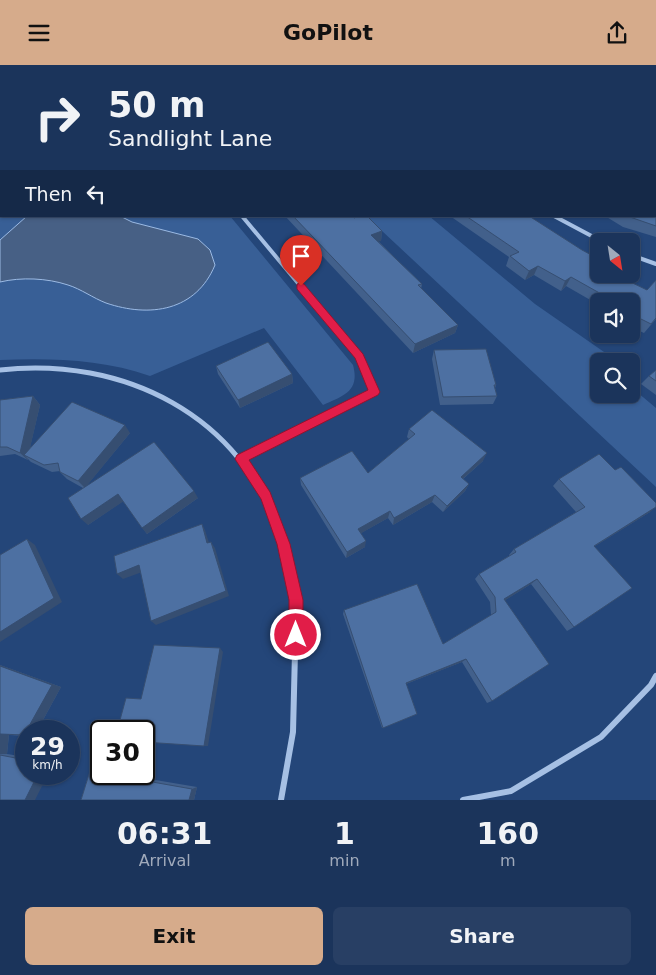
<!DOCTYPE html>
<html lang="en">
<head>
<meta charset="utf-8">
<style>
	:root { --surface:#1b345b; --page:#283f64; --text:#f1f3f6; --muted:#a0aabb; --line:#394f71; --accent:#d6ab8b }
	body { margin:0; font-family:"DejaVu Sans",sans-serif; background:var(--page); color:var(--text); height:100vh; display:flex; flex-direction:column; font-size:19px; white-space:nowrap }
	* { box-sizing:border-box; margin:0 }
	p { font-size:16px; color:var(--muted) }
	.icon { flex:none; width:28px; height:28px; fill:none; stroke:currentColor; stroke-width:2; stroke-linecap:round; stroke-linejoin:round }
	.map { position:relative; height:735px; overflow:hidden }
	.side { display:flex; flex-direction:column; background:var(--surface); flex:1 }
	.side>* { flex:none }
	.top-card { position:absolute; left:0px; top:0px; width:656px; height:152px; box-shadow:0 1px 4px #0004,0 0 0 1px var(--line); background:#1b345b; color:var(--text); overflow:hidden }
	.needle { width:32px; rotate:150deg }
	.tools { position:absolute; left:590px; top:168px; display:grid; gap:10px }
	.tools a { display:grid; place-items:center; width:50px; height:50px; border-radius:8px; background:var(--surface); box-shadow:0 1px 4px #0004,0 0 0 1px var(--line); font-size:25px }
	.speed { position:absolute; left:15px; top:655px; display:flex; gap:10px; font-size:25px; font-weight:700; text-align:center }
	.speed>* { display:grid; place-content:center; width:65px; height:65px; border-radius:50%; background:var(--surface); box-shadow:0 1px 4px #0004,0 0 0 1px var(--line); line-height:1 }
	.speed small { font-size:12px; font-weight:400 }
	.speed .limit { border:2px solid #111; border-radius:8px; background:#fff; color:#111 }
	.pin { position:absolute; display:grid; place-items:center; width:42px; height:42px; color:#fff; margin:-51px -21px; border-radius:50% 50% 50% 0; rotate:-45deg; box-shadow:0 0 5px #0007 }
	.pin .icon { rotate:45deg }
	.me { position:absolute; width:55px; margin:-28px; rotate:0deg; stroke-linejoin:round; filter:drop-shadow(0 0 4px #0008) }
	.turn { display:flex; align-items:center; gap:18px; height:105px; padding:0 25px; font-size:22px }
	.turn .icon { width:65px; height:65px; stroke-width:2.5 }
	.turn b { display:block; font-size:35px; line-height:42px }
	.then { display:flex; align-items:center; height:48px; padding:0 25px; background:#0003; gap:10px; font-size:19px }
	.eta { display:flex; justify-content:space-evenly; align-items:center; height:85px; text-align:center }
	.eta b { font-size:30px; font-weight:600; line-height:35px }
	.action { display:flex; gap:10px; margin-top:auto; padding:10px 25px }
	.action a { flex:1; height:58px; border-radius:8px; background:var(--accent); color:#111; font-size:20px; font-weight:600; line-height:58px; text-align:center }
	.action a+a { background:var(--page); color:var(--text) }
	header { display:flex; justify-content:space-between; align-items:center; height:65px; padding:0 25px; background:var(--accent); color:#111; font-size:22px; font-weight:600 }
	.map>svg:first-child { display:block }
	.green { fill:#385f96 }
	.water { fill:#476085; stroke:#9bbae4 }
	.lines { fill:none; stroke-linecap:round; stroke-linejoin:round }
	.minor-far3 { stroke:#a6c0e4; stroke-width:3 }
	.minor-far2 { stroke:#a6c0e4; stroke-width:4 }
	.minor-far1 { stroke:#a6c0e4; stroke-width:5 }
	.minor { stroke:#a6c0e4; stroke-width:6 }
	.secondary { fill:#cfdef4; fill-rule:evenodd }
	.wall { fill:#42608b }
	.shaded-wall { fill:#364e71 }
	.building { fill:#4d70a2; stroke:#364e71 }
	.route { fill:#e11d48; stroke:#92132f }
</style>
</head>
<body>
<header><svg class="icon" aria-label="menu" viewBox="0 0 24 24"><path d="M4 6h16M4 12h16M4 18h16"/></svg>GoPilot<svg class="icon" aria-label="share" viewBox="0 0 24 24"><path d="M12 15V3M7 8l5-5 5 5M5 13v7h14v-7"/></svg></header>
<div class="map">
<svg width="656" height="735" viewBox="0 0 656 735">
	<rect width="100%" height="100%" fill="#244679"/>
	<g class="green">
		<path d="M0,127h1v24h229l123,149c7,26 -9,31 -30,40l-59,-77 -114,48c-48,-17 -100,-18 -150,-16z"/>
		<polygon points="366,151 429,151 535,239 617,296 599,296 599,329 631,329 631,322 656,343 656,422"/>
	</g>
	<path class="water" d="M27,151h93l12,6 66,17 12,11 5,15c-19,46 -65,53 -109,38 -13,-5 -25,-14 -38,-18 -21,-7 -47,-8 -68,-3v-42z"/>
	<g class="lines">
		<g class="minor-far3">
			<polyline points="170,1 173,0"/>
			<polyline points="629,1 631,0"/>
		</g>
		<g class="minor-far2">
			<polyline points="242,151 343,272"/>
			<polyline points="554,151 601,176"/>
			<polyline points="631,190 656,199"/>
		</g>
		<g class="minor-far1">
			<path d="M0,305c122,-14 244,45 280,168"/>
			<polyline points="241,394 374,327 360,292 342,271"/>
		</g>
		<g class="minor">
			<polyline points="280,472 294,521 296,547 293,667 281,735"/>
			<polyline points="463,735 511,726 601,672 651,620 656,611"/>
		</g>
		<polygon class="secondary" points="1,18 1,22 0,23 0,19"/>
	</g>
	<g class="wall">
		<polygon points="324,0 595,0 592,1 326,1"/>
		<polygon points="656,3 656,99 655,98 655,4"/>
		<polygon points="656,133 656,172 623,162 605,151 655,151"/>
		<polygon points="285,151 352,151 354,153 382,166 381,176 378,176 422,219 421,224 458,260 455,268 413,288"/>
		<polygon points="450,151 529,151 656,254 644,268 631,262 631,236 599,236 599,240 566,221 561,226 534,210 525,215 506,201 509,192"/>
		<polygon points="434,285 496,320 495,323 497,331 493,339 440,340 432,294"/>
		<polygon points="216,301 292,309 293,318 240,343 218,309"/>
		<polygon points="656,305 656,330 641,319 649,311"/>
		<polygon points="33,331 40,340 30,382 130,368 87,420 198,433 147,469 123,436 88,460 83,423 67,414 60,407 60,406 52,407 31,397 28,394 28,395 15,389 0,391 0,335"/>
		<polygon points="409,364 483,396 463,414 469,419 465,426 443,447 432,437 393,460 388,453 361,468 365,482 346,493 301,420 300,413 368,408 409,374 407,372"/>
		<polygon points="559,414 650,447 595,481 574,562 567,566 531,519 505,535 492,636 487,638 462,597 406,619 417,649 382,663 343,549 344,545 443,579 491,550 490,537 475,514 479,509 509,491 509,490 514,484 576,447 553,421"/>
		<polygon points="0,600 61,622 37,666 26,666 26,671 9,670 7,689 26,692 26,709 0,735"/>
		<polygon points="99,705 101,706 101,709 120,709 197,722 194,735 81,735 90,706"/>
	</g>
	<g class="shaded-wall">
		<polygon points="118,0 132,0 133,1 116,1"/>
		<polygon points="579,0 595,0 592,1 576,1"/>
		<polygon points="1,78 1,90 0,91 0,79"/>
		<polygon points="382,166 381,176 371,179 371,170"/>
		<polygon points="538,201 534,210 525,215 529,206"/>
		<polygon points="571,212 566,221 561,226 565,216"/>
		<polygon points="458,260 455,268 413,288 415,279"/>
		<polygon points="292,309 293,318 240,343 238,335"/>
		<polygon points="33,331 40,340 28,392 24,390 28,394 28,395 20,388"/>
		<polygon points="125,360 130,368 85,423 78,416"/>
		<polygon points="487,388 483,396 457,419 461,412"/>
		<polygon points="469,419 465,426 443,447 447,441"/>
		<polygon points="194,426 198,433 147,469 142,463"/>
		<polygon points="118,429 124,436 88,460 81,454"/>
		<polygon points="435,430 432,437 393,460 394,453"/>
		<polygon points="656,442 650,447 587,486 594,481"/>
		<polygon points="390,446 388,453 358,470 358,464"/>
		<polygon points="202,459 205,465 211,484 207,478"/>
		<polygon points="27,474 35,480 62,537 0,577 0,567"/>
		<polygon points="366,476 365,482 346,493 347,487"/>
		<polygon points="211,477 215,483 229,531 156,560 151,556"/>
		<polygon points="139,500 145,506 123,514 117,509"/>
		<polygon points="537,514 531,519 499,539 504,534"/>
		<polygon points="220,583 223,587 208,681 204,681"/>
		<polygon points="466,594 462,597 403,620 406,618"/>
		<polygon points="0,600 61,622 37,666 26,666"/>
		<polygon points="0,669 9,669 7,689 0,689"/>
		<polygon points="38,709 48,709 35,735 25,735"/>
		<polygon points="197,722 194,735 189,735 192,724"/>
	</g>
	<g class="building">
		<polygon points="83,0 118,0 116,1 82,1"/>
		<polygon points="351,0 579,0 576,1 356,1"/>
		<polygon points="656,3 656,47 655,47 655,4"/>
		<polygon points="1,52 1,78 0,79 0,53"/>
		<polygon points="656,56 656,88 655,88 655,60"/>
		<polygon points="655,133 656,133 656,161 627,151 655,151"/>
		<polygon points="293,151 352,151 354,153 360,151 367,151 382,166 371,170 422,219 418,220 458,260 415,279"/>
		<polygon points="466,151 529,151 582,185 599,194 599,209 614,209 647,225 656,215 656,253 651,259 631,249 631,236 610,236 612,235 571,212 565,216 538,201 529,206 510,191 519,187"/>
		<polygon points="268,277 292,309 238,335 216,301"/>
		<polygon points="486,284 496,320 494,320 497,331 443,332 434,285"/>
		<polygon points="656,305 656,316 649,311"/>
		<polygon points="33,331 20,388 7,382 0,382 0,335"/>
		<polygon points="72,337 125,360 78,416 60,407 58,398 44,400 24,390"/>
		<polygon points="432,345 487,388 461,412 469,419 447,441 435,430 394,453 390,446 358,464 366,476 347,487 300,413 352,386 368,408 415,369 409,364"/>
		<polygon points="154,377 194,426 142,463 118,429 81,454 68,433"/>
		<polygon points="599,389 615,405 621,402 656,438 656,442 594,481 632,523 574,562 537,514 504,534 549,599 492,636 466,594 406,618 417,649 383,663 344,545 417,519 443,579 496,547 495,532 479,509 516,487 514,484 585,442 559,414"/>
		<polygon points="202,459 207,478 211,477 226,526 151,556 139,500 117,509 114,491"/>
		<polygon points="27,474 54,533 0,567 0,490"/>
		<polygon points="154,580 220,583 204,681 144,677 144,666 117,666 126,633 141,634"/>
		<polygon points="0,601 52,620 24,670 0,669"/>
		<polygon points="0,690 26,695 26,709 38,709 25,735 0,735"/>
		<polygon points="90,706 101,708 101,709 107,709 192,724 189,735 81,735"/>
	</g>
	<polygon class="route" points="301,218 304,219 363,289 380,327 378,330 249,395 270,427 290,479 303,535 303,570 301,575 296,577 291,575 289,570 289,535 277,479 261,434 235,394 237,390 368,325 355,293 297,224 297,219"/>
</svg>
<div class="tools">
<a><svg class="needle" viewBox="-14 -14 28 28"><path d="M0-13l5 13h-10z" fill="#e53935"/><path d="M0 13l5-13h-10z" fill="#a0aabb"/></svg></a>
<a><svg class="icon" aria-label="sound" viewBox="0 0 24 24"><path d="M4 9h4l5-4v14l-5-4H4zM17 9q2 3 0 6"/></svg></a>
<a><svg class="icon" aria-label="search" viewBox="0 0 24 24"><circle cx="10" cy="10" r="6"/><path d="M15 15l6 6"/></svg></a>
</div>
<div class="speed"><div>29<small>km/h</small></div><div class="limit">30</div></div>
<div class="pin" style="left:301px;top:221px;background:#d93025"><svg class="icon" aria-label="arrive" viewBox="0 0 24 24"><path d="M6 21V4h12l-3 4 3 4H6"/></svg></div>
<svg class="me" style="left:296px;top:570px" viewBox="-20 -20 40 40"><circle r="17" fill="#e11d48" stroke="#fff" stroke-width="3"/><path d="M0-11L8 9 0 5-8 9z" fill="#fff"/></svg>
<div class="top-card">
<div class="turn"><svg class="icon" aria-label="right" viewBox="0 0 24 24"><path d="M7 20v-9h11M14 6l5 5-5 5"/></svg><div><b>50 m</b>Sandlight Lane</div></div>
<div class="then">Then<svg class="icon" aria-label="left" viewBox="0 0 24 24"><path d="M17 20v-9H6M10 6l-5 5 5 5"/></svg></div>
</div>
</div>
<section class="side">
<div class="eta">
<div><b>06:31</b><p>Arrival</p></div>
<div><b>1</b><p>min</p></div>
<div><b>160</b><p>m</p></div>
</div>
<div class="action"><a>Exit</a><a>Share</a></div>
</section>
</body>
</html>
